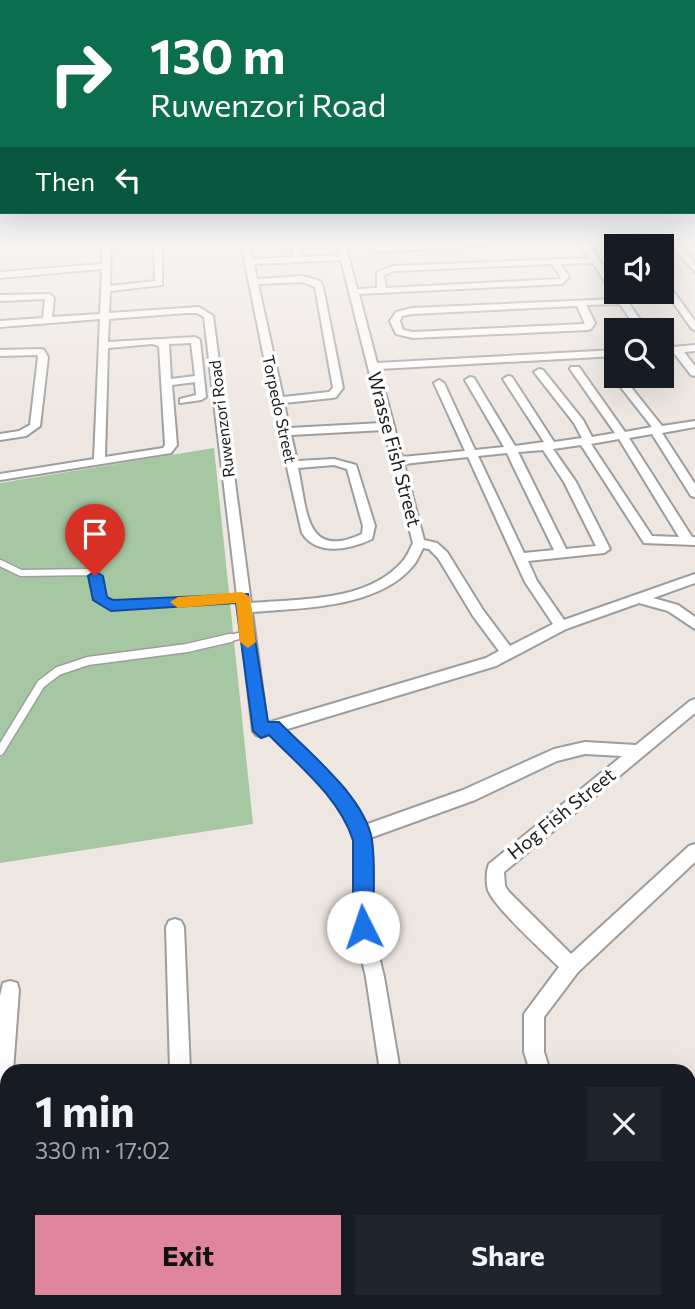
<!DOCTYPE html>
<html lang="en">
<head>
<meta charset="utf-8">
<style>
	:root { --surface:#171b24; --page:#20242c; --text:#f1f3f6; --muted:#9ea1a6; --accent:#df869d }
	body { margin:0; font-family:Commissioner,sans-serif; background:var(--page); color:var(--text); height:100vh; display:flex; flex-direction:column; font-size:26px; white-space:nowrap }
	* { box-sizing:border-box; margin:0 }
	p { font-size:23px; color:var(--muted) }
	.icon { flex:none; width:38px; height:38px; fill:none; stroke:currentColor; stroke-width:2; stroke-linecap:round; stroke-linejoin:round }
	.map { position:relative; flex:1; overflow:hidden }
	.sheet { position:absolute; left:0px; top:1064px; width:696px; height:245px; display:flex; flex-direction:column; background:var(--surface); border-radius:21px 21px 0 0; box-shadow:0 7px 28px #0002 }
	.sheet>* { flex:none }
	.banner { position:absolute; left:0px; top:0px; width:696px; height:214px; box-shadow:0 7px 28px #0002; background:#0b6e4f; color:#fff; overflow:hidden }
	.buttons { position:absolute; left:604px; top:234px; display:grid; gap:14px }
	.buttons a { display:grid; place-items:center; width:70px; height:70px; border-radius:0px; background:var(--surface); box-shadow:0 7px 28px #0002; font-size:35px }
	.pin { position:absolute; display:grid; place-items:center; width:60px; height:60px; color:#fff; margin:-72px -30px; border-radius:50% 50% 50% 0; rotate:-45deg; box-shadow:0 0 7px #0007 }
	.pin .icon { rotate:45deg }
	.me { position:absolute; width:77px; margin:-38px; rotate:356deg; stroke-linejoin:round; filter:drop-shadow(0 0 5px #0008) }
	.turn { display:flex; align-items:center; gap:24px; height:147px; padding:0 35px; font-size:32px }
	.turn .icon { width:91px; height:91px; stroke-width:2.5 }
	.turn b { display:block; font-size:49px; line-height:60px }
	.then { display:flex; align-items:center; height:66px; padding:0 35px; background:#0003; gap:14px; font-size:26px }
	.round { display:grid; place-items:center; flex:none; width:74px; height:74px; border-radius:0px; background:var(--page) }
	.overview { display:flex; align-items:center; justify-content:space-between; height:119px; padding:0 35px }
	h1 { font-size:42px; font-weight:700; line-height:52px }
	.cta { display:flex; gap:14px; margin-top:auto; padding:14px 35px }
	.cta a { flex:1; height:80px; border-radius:0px; background:var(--accent); color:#111; font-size:28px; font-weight:700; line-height:80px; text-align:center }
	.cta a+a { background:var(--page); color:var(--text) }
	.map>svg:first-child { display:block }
	.cemetery { fill:#a5c7a2 }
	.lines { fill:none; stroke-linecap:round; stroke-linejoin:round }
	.service-far1-casing { stroke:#9d9d9d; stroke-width:9 }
	.service-casing { stroke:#9d9d9d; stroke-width:11 }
	.minor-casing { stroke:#9d9d9d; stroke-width:4 }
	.service-far1 { stroke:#fff; stroke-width:6 }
	.service { stroke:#fff; stroke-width:8 }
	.minor { fill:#fff; fill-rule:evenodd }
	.route { fill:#1a73e8; stroke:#114b97; stroke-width:2 }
	.slow { fill:#f59e0b }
	.labels { text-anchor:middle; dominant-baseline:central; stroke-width:7; stroke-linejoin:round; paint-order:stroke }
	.far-street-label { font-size:16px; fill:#1c1c1c; stroke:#fff }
	.street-label { font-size:19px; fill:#1c1c1c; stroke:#fff }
</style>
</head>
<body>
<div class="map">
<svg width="695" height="1309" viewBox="0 0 695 1309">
	<rect width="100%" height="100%" fill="#eee6e1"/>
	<polygon class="cemetery" points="214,448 253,824 0,863 0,483"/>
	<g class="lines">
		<defs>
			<g id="service-far1">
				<polyline points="0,563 21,573 92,572 100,600 111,606 242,597"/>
				<polyline points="222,640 247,634"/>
			</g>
			<polyline id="service" points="0,751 41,684 58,671 88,661 187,648 230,638"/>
			<g id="minor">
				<path d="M103,243h8l-1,43 45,-5 -1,-38h8v42l-52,6 -1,22 90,-6 14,9 38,287c48,-4 116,-1 151,-41 5,-5 8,-13 11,-19l-29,-113 -93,5 6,26 37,-2 22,6 19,61 -3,13c-21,10 -55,18 -70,-6l-23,-101 -38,-189h8l4,16 40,-2 -2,-14h8l3,14 38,-2 -3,-12h8l12,46 20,-1v-16l16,-6 196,-8 -9,-15h8l28,42v7h5l27,39h-10l-18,-27 -34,1 9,18 -4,6 -3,1 -175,8 -17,-4 -6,-13 6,-9 16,-4 204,-9 -23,-36 -32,1 8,13 -7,7 -203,10 18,69 239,-13v6l-237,13 23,88 63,-6 -31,-68 5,-3 5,3 31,67 29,-3 -39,-67 5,-3 4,1 41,68 29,-4 -41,-63 5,-3 4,1 42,65 28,-4 -8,-15 -40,-51 5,-3 4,1 40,50 9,17 23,-4 -45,-64 1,-2h8l46,65 27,-5 -40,-51 4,-3v3h6l40,50 33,-5v6l-33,6 33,51v13l-4,-1 -39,-62 -23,4 63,99h3v8l-51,-2 -63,-98 -28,4 23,33 34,67 -6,4 -76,8 9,20 27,39 131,-46v9l-42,15 25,7 17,12v12l-27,-18 -29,-8 -73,26 -70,37 -212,64 61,60 20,35 98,-35 91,-41 31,-7 51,3 54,-44 5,-2v14l-191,159 1,14 4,6 62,62 118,-108 6,-2v18l-117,110 -34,45v35l6,19h-20l-6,-19v-38l35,-47c-16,-16 -64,-59 -71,-77 -2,-7 -2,-19 1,-26l133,-108 -37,-2 -28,7 -82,39 -105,38 2,89 12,50 16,94h-20l-14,-94 -12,-50v-87c-14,-43 -53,-74 -84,-106l-9,3 -5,-2 -3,-4 -49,-414 -7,-4h-11l-77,6 -1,23 87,-5 5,3 6,57 -5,3 -21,3v-4l16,-4 -1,-13 -23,3 5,60 -6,8 -171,27v-6l94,-15 6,-140 -100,8v-6l43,-3 2,-19 -45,2v-6l50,-1 4,4 -2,19 48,-3 2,-45 -102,9v-6l102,-8zM341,260l41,163 -93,5 -5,-25 48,-5 4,-1 7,-9 -20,-101 -3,-6 -17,-5 -46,3 -3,-15zM552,264l9,13 -2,2 -173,9 -2,-13 10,-4zM303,282l12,5 18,101 -4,4 -46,5 -25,-113zM577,306l8,18 -172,8 -10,-2 -3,-9 2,-5 10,-2zM191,343l4,33 -24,3 -2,-35zM152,344l7,2 6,99 -2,3 -58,9 3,-109zM619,439l60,98 -27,-1 -61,-92zM543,450l21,32 32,64 -30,3 -48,-97zM507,453l6,13 41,84 -30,3 -46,-97zM468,457l57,125 28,42 -43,22 -27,-36 -36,-58 -10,-9 -13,-3 -20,-76zM334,465l13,4 16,57 -1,8c-58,27 -55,-26 -64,-66zM423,548l6,1 9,9 35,58 26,35 -13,7 -219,65 -15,-111c50,-4 125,-4 160,-45 5,-5 8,-13 11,-19z"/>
				<polygon points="365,243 375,243 382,247 524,243 380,252"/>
				<polygon points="629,243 637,243 639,247 631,247"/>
				<polygon points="669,243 678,243 695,264 695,272"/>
				<polygon points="662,279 665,280 695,321 695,330 692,329 662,287"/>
				<polygon points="695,345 695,351 684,352 695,366 695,376 691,375 674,353 662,354 662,348"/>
				<polygon points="0,350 41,349 44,350 48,357 40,426 26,436 0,440 0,434 19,431 30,425 38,357 37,355 0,356"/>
				<polygon points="175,919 181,921 184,927 190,1071 170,1071 166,927 169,921"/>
				<polygon points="10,981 17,983 19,990 13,1071 7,1071 7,1108 0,1111 0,996 3,983"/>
				<polygon points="7,1191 7,1213 0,1214 0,1192"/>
				<polygon points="695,1261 695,1288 690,1290 690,1263"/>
				<polygon points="690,1292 695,1294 695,1309 677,1309 674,1302 690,1302"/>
				<polygon points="179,1302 203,1302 204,1309 180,1309"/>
				<polygon points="403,1302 427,1302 429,1309 405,1309"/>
				<polygon points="470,1302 495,1302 498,1309 473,1309"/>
			</g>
		</defs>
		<use href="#service-far1" class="service-far1-casing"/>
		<use href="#service" class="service-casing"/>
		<use href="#minor" class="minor-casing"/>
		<use href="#service-far1" class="service-far1"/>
		<use href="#service" class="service"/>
		<use href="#minor" class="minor"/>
	</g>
	<linearGradient id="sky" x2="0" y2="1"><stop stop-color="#8bc4e3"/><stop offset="0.57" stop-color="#f7f4f2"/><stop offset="1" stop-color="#f7f4f2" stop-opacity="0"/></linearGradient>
	<rect width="695" height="427" fill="url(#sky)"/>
	<path class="route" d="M95,571l8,5 4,21 6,3 135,-6 20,128h11c29,30 86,75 93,118 4,28 1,59 1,87l-3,7 -7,3 -7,-3 -3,-7v-87c-14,-43 -54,-74 -84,-105l-8,3 -8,-7 -17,-128 -125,8 -18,-11 -5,-24z"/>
	<polygon class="slow" points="242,592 250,597 256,642 248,648 240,642 236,603 178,608 170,602 178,597"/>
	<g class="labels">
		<g class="far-street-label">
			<text transform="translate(280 409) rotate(78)">Torpedo Street</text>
			<text transform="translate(221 419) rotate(-97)">Ruwenzori Road</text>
		</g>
		<g class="street-label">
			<text transform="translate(395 449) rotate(75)">Wrasse Fish Street</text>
			<text transform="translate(561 813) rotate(-39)">Hog Fish Street</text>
		</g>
	</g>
</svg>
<div class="buttons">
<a><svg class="icon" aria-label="sound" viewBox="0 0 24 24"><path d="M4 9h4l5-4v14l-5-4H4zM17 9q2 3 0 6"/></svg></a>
<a><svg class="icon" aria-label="search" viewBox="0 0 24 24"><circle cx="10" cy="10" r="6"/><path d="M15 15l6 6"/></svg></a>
</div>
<div class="pin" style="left:95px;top:576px;background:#d93025"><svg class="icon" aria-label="arrive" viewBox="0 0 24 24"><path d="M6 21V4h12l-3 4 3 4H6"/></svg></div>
<svg class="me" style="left:363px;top:927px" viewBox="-20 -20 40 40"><circle r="19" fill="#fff"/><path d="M0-13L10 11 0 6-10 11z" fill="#1a73e8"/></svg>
<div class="banner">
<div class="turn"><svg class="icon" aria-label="right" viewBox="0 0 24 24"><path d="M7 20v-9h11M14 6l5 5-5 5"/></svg><div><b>130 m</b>Ruwenzori Road</div></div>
<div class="then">Then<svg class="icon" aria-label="left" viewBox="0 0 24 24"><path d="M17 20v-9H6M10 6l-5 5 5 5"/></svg></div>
</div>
<section class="sheet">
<div class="overview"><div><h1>1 min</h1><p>330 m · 17:02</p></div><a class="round"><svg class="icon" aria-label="close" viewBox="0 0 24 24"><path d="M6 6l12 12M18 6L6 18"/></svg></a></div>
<div class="cta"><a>Exit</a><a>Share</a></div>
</section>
</div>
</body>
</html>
